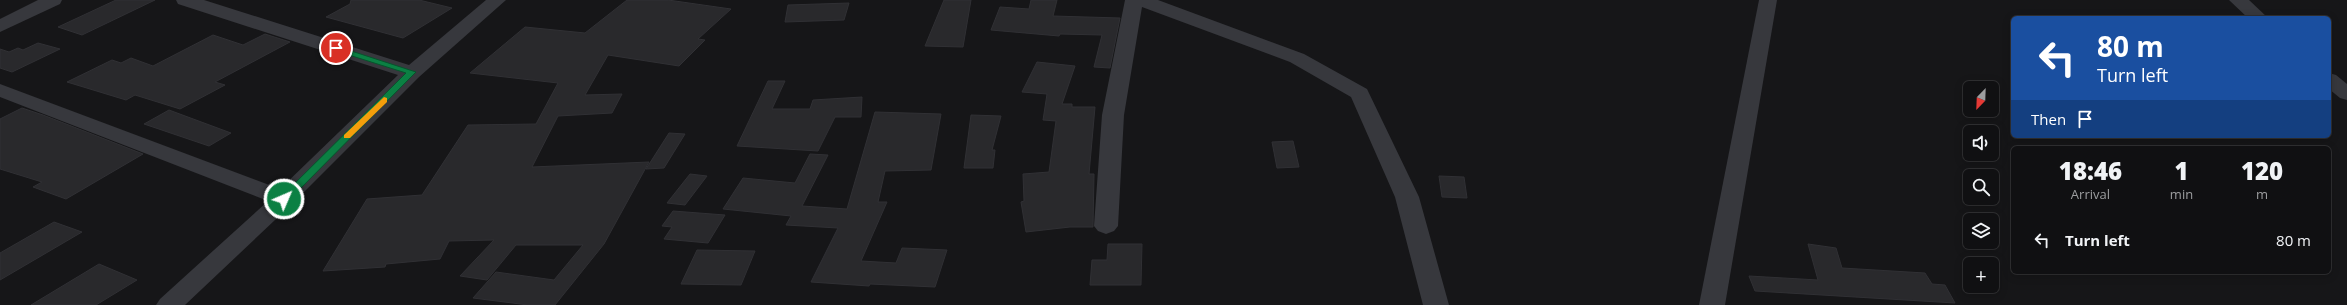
<!DOCTYPE html>
<html lang="en">
<head>
<meta charset="utf-8">
<style>
	:root { --surface:#101012; --page:#19191b; --text:#f1f3f6; --muted:#9c9d9f; --line:#303032 }
	body { margin:0; font-family:"Open Sans",sans-serif; background:var(--page); color:var(--text); height:100vh; display:flex; flex-direction:column; font-size:15px; white-space:nowrap }
	* { box-sizing:border-box; margin:0 }
	p { font-size:13px; color:var(--muted) }
	.icon { flex:none; width:22px; height:22px; fill:none; stroke:currentColor; stroke-width:2; stroke-linecap:round; stroke-linejoin:round }
	.map { position:relative; flex:1; overflow:hidden }
	.sheet { position:absolute; left:2011px; top:146px; width:320px; height:128px; display:flex; flex-direction:column; background:var(--surface); border-radius:6px; box-shadow:0 2px 10px #0003,0 0 0 1px var(--line) }
	.sheet>* { flex:none }
	.hud { position:absolute; left:2011px; top:16px; width:320px; height:122px; border-radius:6px; box-shadow:0 2px 10px #0003,0 0 0 1px var(--line); background:#1a4fa0; color:#fff; overflow:hidden }
	.needle { width:26px; rotate:203deg }
	.controls { position:absolute; left:1963px; top:81px; display:grid; gap:8px }
	.controls a { display:grid; place-items:center; width:36px; height:36px; border-radius:6px; background:var(--surface); box-shadow:0 2px 10px #0003,0 0 0 1px var(--line); font-size:20px }
	.pin { position:absolute; display:grid; place-items:center; width:34px; height:34px; color:#fff; margin:-17px; border:2px solid #fff; border-radius:50%; box-shadow:0 1px 4px #0007 }
	.me { position:absolute; width:44px; margin:-22px; rotate:45deg; stroke-linejoin:round; filter:drop-shadow(0 0 3px #0008) }
	.turn { display:flex; align-items:center; gap:14px; height:84px; padding:0 20px; font-size:18px }
	.turn .icon { width:52px; height:52px; stroke-width:2.5 }
	.turn b { display:block; font-size:28px; line-height:34px }
	.then { display:flex; align-items:center; height:38px; padding:0 20px; background:#0003; gap:8px; font-size:15px }
	.eta { display:flex; justify-content:space-evenly; align-items:center; height:68px; text-align:center }
	.eta b { font-size:24px; font-weight:800; line-height:28px }
	ul { padding:0; list-style:none }
	li { display:flex; align-items:center; gap:12px; height:52px; padding:0 20px }
	li div { flex:1 }
	li b { display:block; font-size:15px }
	li em { font-style:normal }
	.map>svg:first-child { display:block }
	.building { fill:#29292c; stroke:#303034 }
	.lines { fill:none; stroke-linecap:round; stroke-linejoin:round }
	.minor { fill:#37383d; fill-rule:evenodd }
	.route { fill:#0b8043; stroke:#07532c }
	.slow { fill:#f59e0b }
</style>
</head>
<body>
<div class="map">
<svg width="2347" height="305" viewBox="0 0 2347 305">
	<rect width="100%" height="100%" fill="#161618"/>
	<g class="building">
		<polygon points="116,0 155,0 82,35 58,27"/>
		<polygon points="351,0 419,0 452,8 403,38 326,17 350,4"/>
		<polygon points="627,0 668,0 731,9 698,39 705,40 679,66 608,55 585,95 622,94 612,113 558,116 532,167 649,162 604,244 555,305 528,305 473,298 496,272 554,280 583,245 516,245 487,280 460,276 494,240 449,241 440,259 386,264 385,267 323,271 367,199 422,195 468,125 536,124 558,83 470,73 525,27 585,33"/>
		<polygon points="944,0 971,0 963,47 925,46"/>
		<polygon points="1031,0 1057,0 1053,16 1120,18 1110,68 1094,67 1102,35 1060,34 1059,36 991,30 1000,7 1029,9"/>
		<polygon points="849,3 844,20 785,22 788,5"/>
		<polygon points="265,34 290,42 215,82 225,85 180,109 135,95 126,100 67,82 112,60 121,63 131,58 153,66 213,35 243,45"/>
		<polygon points="38,43 60,49 12,72 0,68 0,49 9,52 18,48 23,50"/>
		<polygon points="1037,62 1075,66 1062,104 1072,104 1072,107 1095,107 1089,174 1094,174 1093,227 1070,227 1026,232 1021,202 1024,201 1023,174 1049,172 1056,121 1043,120 1047,94 1022,92"/>
		<polygon points="768,81 785,81 772,109 810,109 813,100 862,97 861,117 835,117 818,151 737,146"/>
		<polygon points="22,108 43,115 143,154 66,199 33,187 42,182 0,169 0,119"/>
		<polygon points="169,110 231,133 209,146 144,124"/>
		<polygon points="875,112 941,114 931,170 885,171 878,202 887,202 861,261 896,263 902,248 947,250 935,287 870,284 869,286 811,282 838,228 786,225 791,216 723,209 743,178 795,183 810,154 828,155 802,206 847,209"/>
		<polygon points="971,115 1001,116 992,150 995,150 993,168 964,168"/>
		<polygon points="669,133 685,134 664,168 646,169"/>
		<polygon points="1293,141 1299,167 1277,168 1272,142"/>
		<polygon points="690,174 707,176 685,205 667,203"/>
		<polygon points="1439,176 1464,177 1467,198 1442,197"/>
		<polygon points="673,211 725,215 708,243 664,239 672,227 662,226"/>
		<polygon points="54,222 82,232 0,280 0,253"/>
		<polygon points="1108,244 1142,244 1141,285 1090,285 1092,260 1107,260"/>
		<polygon points="1808,244 1836,248 1842,268 1925,273 1932,284 1945,285 1955,303 1755,291 1749,276 1818,280"/>
		<polygon points="697,250 755,251 741,285 681,284"/>
		<polygon points="99,264 137,280 96,305 31,305"/>
	</g>
	<g class="lines">
		<g class="minor">
			<polygon points="38,0 62,0 60,4 0,32 0,19"/>
			<polygon points="176,0 204,0 409,65 486,0 506,0 419,77 292,204 185,305 156,305 160,299 268,201 0,97 0,84 280,189 398,75 178,4"/>
			<polygon points="1125,0 1158,0 1304,54 1367,89 1419,197 1449,305 1423,305 1395,197 1351,97 1290,62 1142,7 1124,115 1118,226 1114,231 1106,234 1098,231 1094,226 1102,115"/>
			<polygon points="1759,0 1777,0 1725,305 1699,305"/>
			<polygon points="2229,0 2249,0 2268,18 2248,18"/>
			<polygon points="2329,73 2336,75 2347,84 2347,100 2340,98 2329,89"/>
		</g>
	</g>
	<polygon class="route" points="333,47 339,47 416,72 288,201 281,201 281,197 406,73 333,50"/>
	<polygon class="slow" points="384,97 387,98 387,102 350,138 344,138 344,135"/>
</svg>
<div class="controls">
<a><svg class="needle" viewBox="-14 -14 28 28"><path d="M0-13l5 13h-10z" fill="#e53935"/><path d="M0 13l5-13h-10z" fill="#9c9d9f"/></svg></a>
<a><svg class="icon" aria-label="sound" viewBox="0 0 24 24"><path d="M4 9h4l5-4v14l-5-4H4zM17 9q2 3 0 6"/></svg></a>
<a><svg class="icon" aria-label="search" viewBox="0 0 24 24"><circle cx="10" cy="10" r="6"/><path d="M15 15l6 6"/></svg></a>
<a><svg class="icon" aria-label="layers" viewBox="0 0 24 24"><path d="M12 4l9 5-9 5-9-5zM3 14l9 5 9-5"/></svg></a>
<a>+</a>
</div>
<div class="pin" style="left:336px;top:48px;background:#d93025"><svg class="icon" aria-label="arrive" viewBox="0 0 24 24"><path d="M6 21V4h12l-3 4 3 4H6"/></svg></div>
<svg class="me" style="left:284px;top:199px" viewBox="-20 -20 40 40"><circle r="17" fill="#0b8043" stroke="#fff" stroke-width="3"/><path d="M0-11L8 9 0 5-8 9z" fill="#fff"/></svg>
<div class="hud">
<div class="turn"><svg class="icon" aria-label="left" viewBox="0 0 24 24"><path d="M17 20v-9H6M10 6l-5 5 5 5"/></svg><div><b>80 m</b>Turn left</div></div>
<div class="then">Then<svg class="icon" aria-label="arrive" viewBox="0 0 24 24"><path d="M6 21V4h12l-3 4 3 4H6"/></svg></div>
</div>
<section class="sheet">
<div class="eta">
<div><b>18:46</b><p>Arrival</p></div>
<div><b>1</b><p>min</p></div>
<div><b>120</b><p>m</p></div>
</div>
<ul>
<li><svg class="icon" aria-label="left" viewBox="0 0 24 24"><path d="M17 20v-9H6M10 6l-5 5 5 5"/></svg><div><b>Turn left</b></div><em>80 m</em></li>
</ul>
</section>
</div>
</body>
</html>
